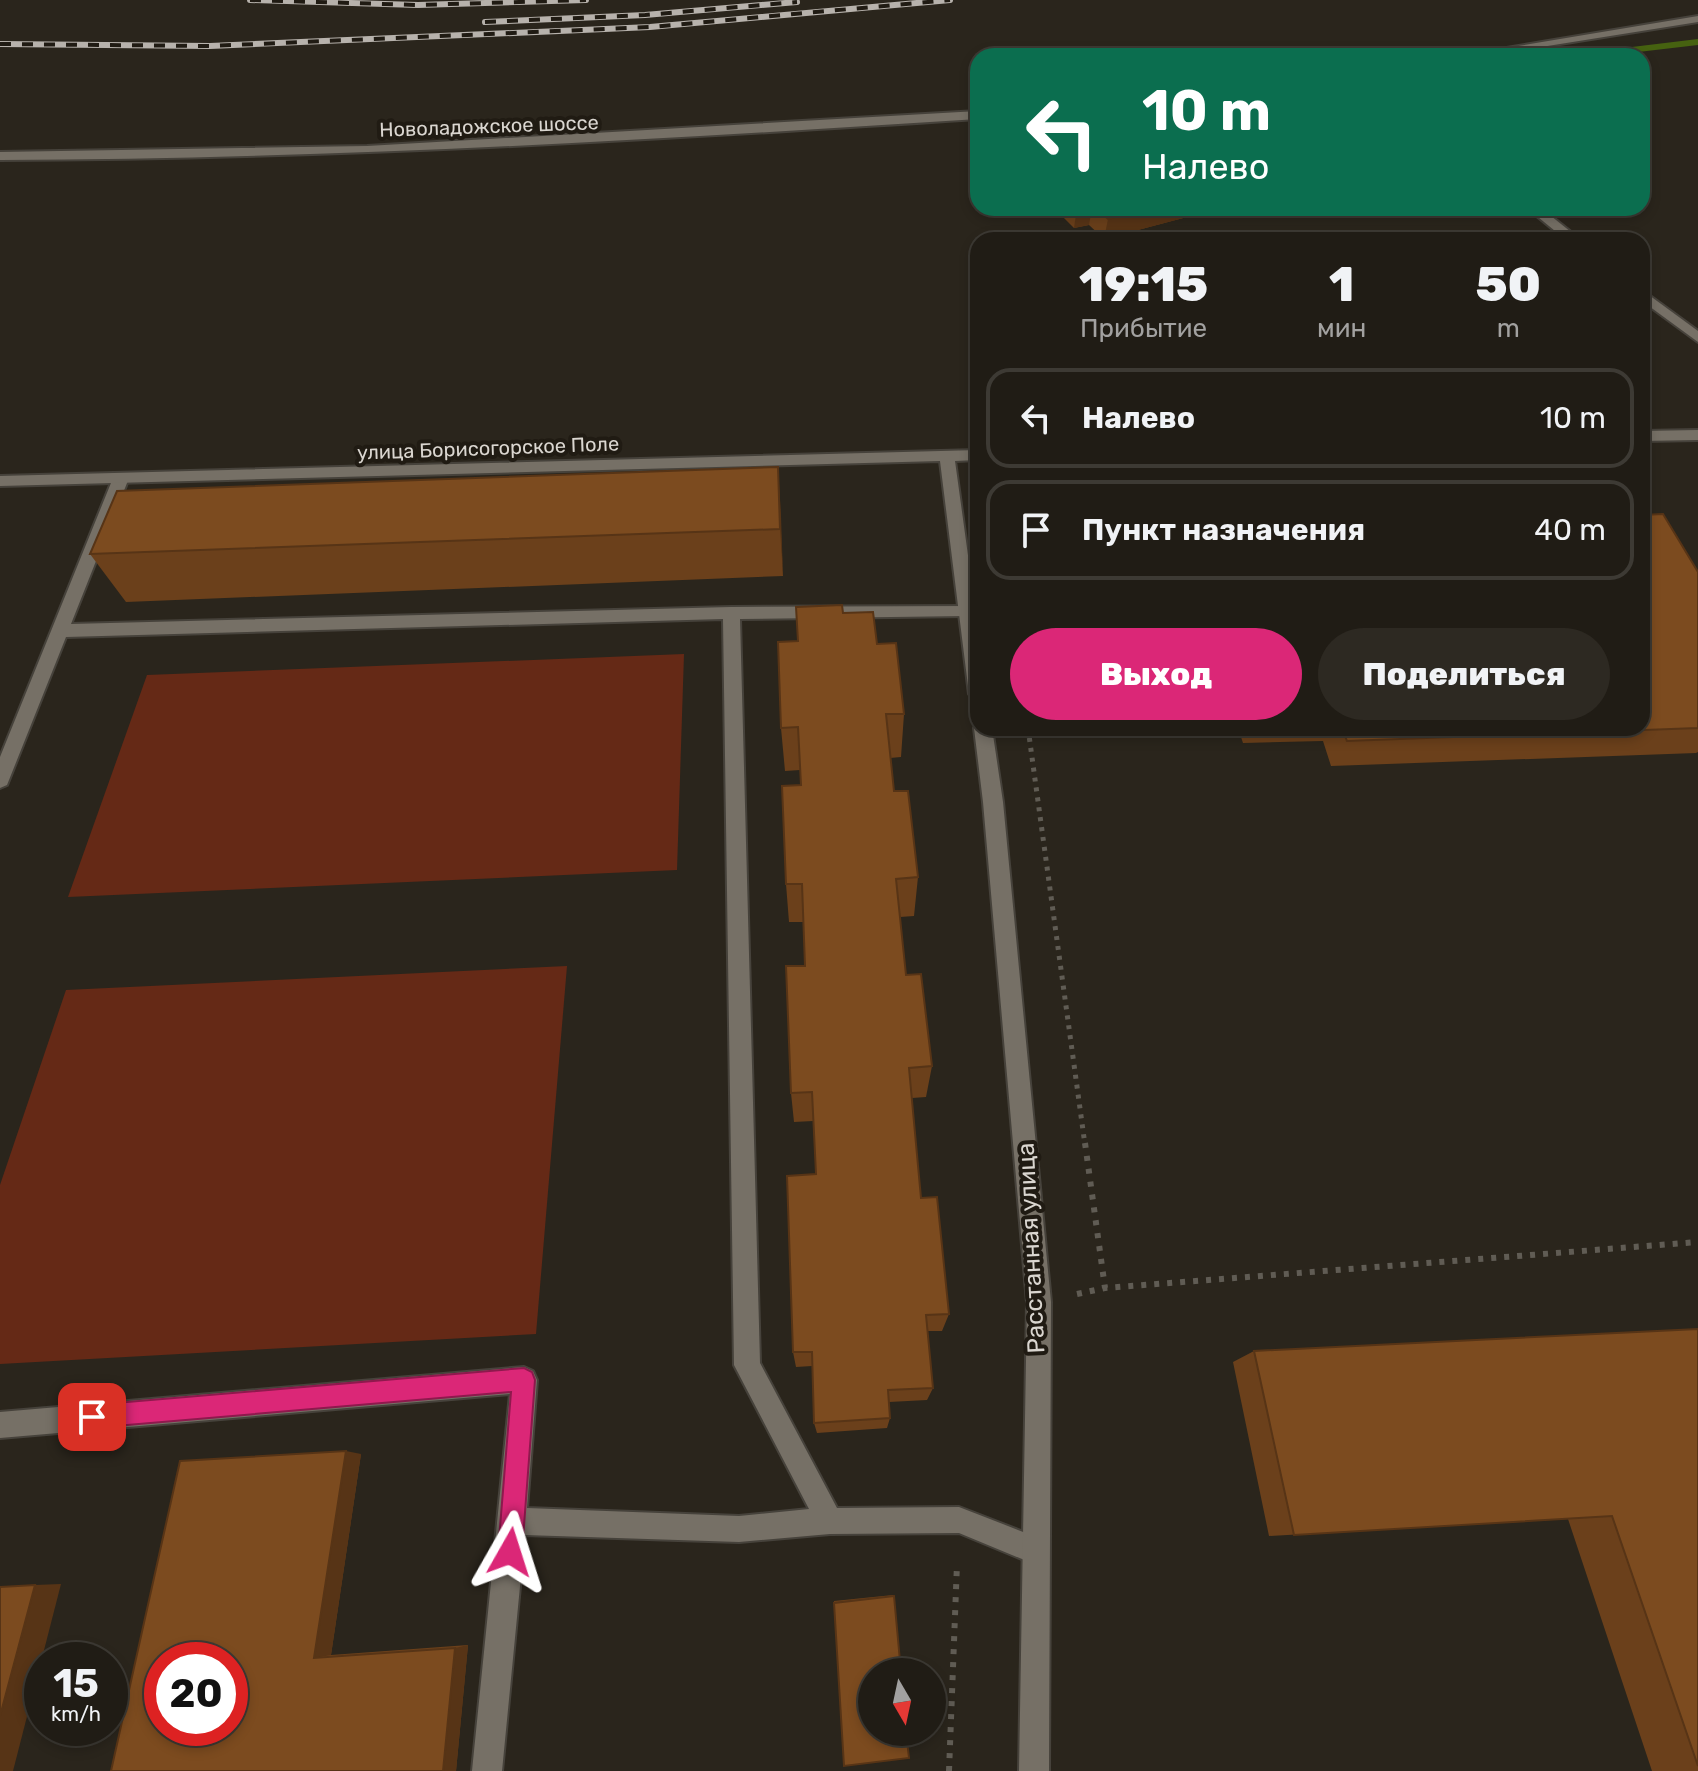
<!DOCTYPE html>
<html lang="ru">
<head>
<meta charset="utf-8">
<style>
	:root { --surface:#201c15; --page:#2d2922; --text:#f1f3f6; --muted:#a2a1a0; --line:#3d3a34; --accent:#db2777 }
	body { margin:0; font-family:Rubik,sans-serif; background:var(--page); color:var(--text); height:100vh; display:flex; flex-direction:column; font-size:30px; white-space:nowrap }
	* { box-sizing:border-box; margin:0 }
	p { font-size:26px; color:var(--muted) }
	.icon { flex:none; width:44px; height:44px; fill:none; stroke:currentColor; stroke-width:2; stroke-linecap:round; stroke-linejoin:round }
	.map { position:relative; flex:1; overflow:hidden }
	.side { position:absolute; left:970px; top:232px; width:680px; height:504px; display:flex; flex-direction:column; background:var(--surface); border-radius:24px; box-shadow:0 4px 12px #0003,0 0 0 2px var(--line) }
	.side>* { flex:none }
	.banner { position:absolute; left:970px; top:48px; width:680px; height:168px; border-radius:24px; box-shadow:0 4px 12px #0003,0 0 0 2px var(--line); background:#0b6e4f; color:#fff; overflow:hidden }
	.needle { width:52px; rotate:171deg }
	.tools { position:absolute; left:858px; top:1658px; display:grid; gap:16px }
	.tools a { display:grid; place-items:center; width:88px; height:88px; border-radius:50%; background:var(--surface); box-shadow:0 4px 12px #0003,0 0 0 2px var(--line); font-size:40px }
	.speed { position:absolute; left:24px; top:1642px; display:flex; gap:16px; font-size:40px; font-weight:700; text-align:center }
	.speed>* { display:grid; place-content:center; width:104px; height:104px; border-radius:50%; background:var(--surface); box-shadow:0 4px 12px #0003,0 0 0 2px var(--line); line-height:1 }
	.speed small { font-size:20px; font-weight:400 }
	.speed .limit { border:12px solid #d22; background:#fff; color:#111 }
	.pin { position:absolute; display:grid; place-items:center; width:68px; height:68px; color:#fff; margin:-34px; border-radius:16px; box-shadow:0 4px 12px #0006 }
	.me { position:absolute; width:88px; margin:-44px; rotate:6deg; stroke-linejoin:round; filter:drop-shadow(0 0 6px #0008) }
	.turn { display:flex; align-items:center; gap:28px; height:168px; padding:0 40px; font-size:36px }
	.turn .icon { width:104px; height:104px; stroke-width:2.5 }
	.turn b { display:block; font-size:56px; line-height:68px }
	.eta { display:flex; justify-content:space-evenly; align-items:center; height:136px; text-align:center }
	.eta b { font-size:48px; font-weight:800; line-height:56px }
	.button { display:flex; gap:16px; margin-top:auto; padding:16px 40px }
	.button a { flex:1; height:92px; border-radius:48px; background:var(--accent); color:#fff; font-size:32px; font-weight:800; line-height:92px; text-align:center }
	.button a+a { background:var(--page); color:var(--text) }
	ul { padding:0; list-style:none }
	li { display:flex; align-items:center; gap:24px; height:100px; margin:0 16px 12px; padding:0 24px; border:4px solid var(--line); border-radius:24px }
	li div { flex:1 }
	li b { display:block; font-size:30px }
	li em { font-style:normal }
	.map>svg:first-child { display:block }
	.green { fill:#652916 }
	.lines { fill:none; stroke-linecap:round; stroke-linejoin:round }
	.stream { fill:#466210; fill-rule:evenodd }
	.lane-casing { stroke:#46423b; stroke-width:4 }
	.street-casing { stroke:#46423b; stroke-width:4 }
	.secondary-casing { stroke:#46423b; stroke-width:4 }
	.path-far1 { stroke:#605c54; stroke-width:5; stroke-dasharray:4 6; stroke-linecap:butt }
	.path { stroke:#605c54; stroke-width:6; stroke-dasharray:5 8; stroke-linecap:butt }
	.lane { fill:#767066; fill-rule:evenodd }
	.street { fill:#767066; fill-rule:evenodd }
	.secondary { fill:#767066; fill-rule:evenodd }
	.rail-casing { stroke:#b7b2ac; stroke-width:6 }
	.rail { stroke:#201b13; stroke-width:4; stroke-dasharray:11; stroke-linecap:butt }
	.wall { fill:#6b401b }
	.shaded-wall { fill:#573416 }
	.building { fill:#7c4b1f; stroke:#573416; stroke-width:2; fill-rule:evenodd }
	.route { fill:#db2777; stroke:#8e194d; stroke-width:2 }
	.labels { text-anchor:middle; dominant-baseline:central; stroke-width:8; stroke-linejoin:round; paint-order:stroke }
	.far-street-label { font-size:20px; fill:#dad6d0; stroke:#201b13 }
	.street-label { font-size:24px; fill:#dad6d0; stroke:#201b13 }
</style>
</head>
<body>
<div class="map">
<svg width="1698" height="1771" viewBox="0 0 1698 1771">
	<rect width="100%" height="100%" fill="#2a251c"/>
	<g class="green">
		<polygon points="684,654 677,870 68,897 147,675"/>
		<polygon points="567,966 536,1334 0,1364 0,1185 66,990"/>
	</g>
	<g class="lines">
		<polygon class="stream" points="1698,39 1698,45 1604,56 1578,56 1582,53"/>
		<defs>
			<polygon id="lane" points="121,473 129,478 71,624 731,607 972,606 975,610 966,616 740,619 760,1363 837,1508 959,1507 1044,1540 1048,1550 1044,1560 1034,1564 959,1533 830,1534 739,1542 525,1535 502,1771 472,1771 510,1394 0,1438 0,1412 524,1367 533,1371 537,1380 527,1508 739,1516 809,1509 734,1365 723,619 66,637 9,780 7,785 0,788 0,757 113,478"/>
			<g id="street">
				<polygon points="1527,208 1541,208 1581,240 1566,240"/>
				<polygon points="1642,290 1698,331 1698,342 1642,301"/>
				<polygon points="1698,430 1698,440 1642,441 1642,431"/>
				<polygon points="978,450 978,460 955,461 978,628 978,701 969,694 940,461 0,486 0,476"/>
				<polygon points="978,722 978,728 992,728 1003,802 1051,1302 1049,1771 1019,1771 1027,1302 983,802 974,728"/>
			</g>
			<g id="secondary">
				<polygon points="1698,16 1698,22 1485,56 1458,56"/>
				<path d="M978,111v8c-326,21 -651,40 -978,41v-8l367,-6z"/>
			</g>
		</defs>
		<use href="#lane" class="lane-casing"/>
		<use href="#street" class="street-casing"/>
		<use href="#secondary" class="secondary-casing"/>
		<polyline class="path-far1" points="1028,728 1085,1145"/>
		<g class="path">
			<polyline points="1085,1143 1105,1288"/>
			<polyline points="1077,1294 1105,1288 1698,1242"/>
			<polyline points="949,1771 957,1564"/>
		</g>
		<use href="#lane" class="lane"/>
		<use href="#street" class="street"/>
		<use href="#secondary" class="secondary"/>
		<defs>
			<g id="rail">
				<polyline points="250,0 418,5 586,0"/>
				<polyline points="485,22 645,15 797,2"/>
				<polyline points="0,44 210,46 650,27 950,0"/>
			</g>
		</defs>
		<use href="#rail" class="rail-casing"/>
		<use href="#rail" class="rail"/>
	</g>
	<g class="wall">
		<polygon points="1063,208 1221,208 1104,239 1089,225 1074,228 1062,216"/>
		<polygon points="778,467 783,576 126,602 90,554"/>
		<polygon points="1698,572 1698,752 1696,753 1331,766 1323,741 1243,743 1238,728 1642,728"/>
		<polygon points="843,613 877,644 904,714 901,757 890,758 894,791 918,877 914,916 900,917 906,975 932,1066 926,1097 912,1098 921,1198 949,1314 942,1331 927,1331 933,1388 927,1400 889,1402 890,1418 887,1428 817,1433 814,1423 812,1366 796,1367 793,1352 816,1174 813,1121 794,1122 791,1093 805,966 803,922 789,922 786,884 801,785 800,770 785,771 781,728 798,641"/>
		<polygon points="1698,1329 1698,1771 1652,1771 1568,1519 1269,1536 1233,1362 1254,1351"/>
		<polygon points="361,1454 331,1655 468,1645 456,1771 111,1771"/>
		<polygon points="893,1595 894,1596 834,1603 834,1601"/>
	</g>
	<g class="shaded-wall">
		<polygon points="1077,208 1092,208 1089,225 1074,228"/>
		<polygon points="1149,208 1221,208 1104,239 1108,219"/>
		<polygon points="778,467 781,516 783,576 780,529"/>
		<polygon points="346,1451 361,1454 331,1655 314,1658"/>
		<polygon points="61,1584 13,1771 0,1771 0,1716 35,1585"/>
		<polygon points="468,1645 456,1771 443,1771 455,1648"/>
	</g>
	<g class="building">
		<polygon points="1097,208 1149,208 1108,219"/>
		<polygon points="778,467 780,529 90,554 117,491"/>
		<polygon points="1663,514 1698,572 1698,728 1347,741 1342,728 1642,728 1642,515"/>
		<polygon points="842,605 843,613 873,612 877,644 896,643 904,714 886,714 894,791 908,791 918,877 896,879 906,975 921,974 932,1066 909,1068 921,1198 937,1197 949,1314 926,1315 933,1388 888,1390 890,1418 814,1423 812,1352 793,1352 787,1176 816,1174 812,1092 791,1093 786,966 805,966 802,884 786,884 782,786 801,785 798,727 781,728 778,642 798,641 796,607"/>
		<polygon points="1698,1329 1698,1766 1612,1516 1294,1535 1254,1351"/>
		<path d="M346,1451l-32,207 141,-10 -12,123h-332l69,-310zM162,1660h68v68h-68z"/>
		<polygon points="35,1585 0,1716 0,1587"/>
		<polygon points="894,1596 901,1672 872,1672 872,1732 906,1732 909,1758 844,1766 834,1603"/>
	</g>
	<polygon class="route" points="524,1368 532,1372 535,1380 522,1552 519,1561 510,1564 501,1561 498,1552 511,1392 92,1428 84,1425 81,1417 84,1408 92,1405"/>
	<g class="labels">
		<g class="far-street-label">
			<text transform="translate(489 126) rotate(-2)">Новоладожское шоссе</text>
			<text transform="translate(488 448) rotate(-2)">улица Борисогорское Поле</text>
		</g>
		<g class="street-label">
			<text transform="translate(1031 1248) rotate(-93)">Расстанная улица</text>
		</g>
	</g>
</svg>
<div class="tools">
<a><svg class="needle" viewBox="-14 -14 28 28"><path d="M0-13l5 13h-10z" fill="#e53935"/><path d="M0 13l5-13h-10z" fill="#a2a1a0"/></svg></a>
</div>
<div class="speed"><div>15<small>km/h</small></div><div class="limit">20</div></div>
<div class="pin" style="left:92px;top:1417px;background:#d93025"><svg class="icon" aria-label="arrive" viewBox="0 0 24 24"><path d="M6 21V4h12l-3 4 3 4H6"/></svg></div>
<svg class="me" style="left:510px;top:1552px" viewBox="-20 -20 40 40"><path d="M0-17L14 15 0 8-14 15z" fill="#db2777" stroke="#fff" stroke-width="4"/></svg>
<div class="banner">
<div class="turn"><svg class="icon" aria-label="left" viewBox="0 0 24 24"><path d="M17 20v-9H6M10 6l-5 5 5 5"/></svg><div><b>10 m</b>Налево</div></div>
</div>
<section class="side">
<div class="eta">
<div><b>19:15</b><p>Прибытие</p></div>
<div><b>1</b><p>мин</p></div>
<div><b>50</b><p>m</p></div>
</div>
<ul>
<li><svg class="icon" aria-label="left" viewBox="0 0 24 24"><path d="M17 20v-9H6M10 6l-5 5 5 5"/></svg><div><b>Налево</b></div><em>10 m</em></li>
<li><svg class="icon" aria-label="arrive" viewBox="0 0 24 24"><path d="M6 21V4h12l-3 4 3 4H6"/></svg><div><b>Пункт назначения</b></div><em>40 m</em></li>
</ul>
<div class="button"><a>Выход</a><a>Поделиться</a></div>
</section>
</div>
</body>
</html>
